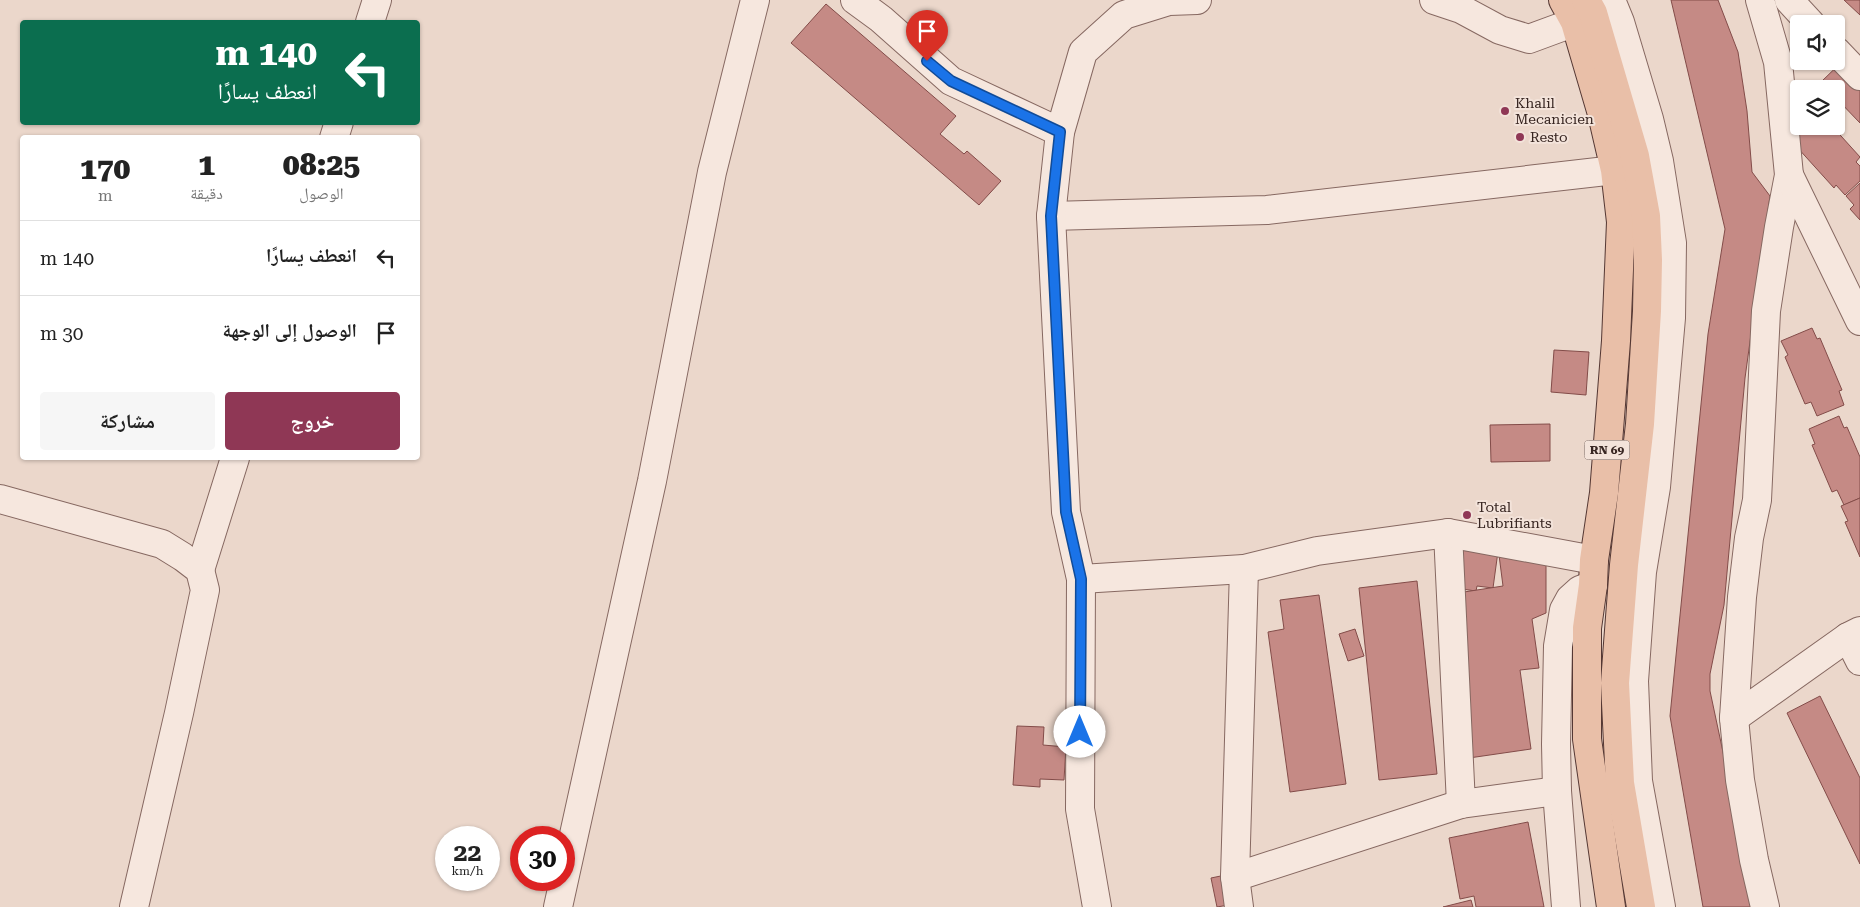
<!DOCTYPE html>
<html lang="ar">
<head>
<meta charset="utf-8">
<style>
	:root { --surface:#fff; --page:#f6f6f6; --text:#222; --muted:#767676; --line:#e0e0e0; --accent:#8f3755 }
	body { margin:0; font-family:"Roboto Serif","Noto Naskh Arabic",serif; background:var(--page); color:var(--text); direction:rtl; height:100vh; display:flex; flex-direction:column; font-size:19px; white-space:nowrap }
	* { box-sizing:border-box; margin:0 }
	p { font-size:16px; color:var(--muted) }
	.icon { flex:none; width:28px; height:28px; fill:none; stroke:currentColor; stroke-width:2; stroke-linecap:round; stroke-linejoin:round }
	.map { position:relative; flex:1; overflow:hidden; direction:ltr }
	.drawer { position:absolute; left:20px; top:135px; width:400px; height:325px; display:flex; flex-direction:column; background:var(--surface); border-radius:5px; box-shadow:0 1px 4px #0004; direction:rtl }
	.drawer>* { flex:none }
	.top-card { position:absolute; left:20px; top:20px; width:400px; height:105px; border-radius:5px; box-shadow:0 1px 4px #0004; direction:rtl; background:#0b6e4f; color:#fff; overflow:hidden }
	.controls { position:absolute; left:1790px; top:15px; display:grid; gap:10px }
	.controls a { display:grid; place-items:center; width:55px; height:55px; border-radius:5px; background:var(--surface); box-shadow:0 1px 4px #0004; font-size:25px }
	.speed { position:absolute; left:435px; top:826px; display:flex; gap:10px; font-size:25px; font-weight:700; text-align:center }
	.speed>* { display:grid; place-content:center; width:65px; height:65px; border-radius:50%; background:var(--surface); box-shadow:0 1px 4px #0004; line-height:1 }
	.speed small { font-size:12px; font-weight:400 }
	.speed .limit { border:8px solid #d22; background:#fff; color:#111 }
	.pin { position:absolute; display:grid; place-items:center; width:42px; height:42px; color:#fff; margin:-51px -21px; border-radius:50% 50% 50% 0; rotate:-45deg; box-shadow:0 0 5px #0007 }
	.pin .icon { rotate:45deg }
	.me { position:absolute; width:55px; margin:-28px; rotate:0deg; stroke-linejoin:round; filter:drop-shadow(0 0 4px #0008) }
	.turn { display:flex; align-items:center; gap:18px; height:105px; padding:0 20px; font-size:22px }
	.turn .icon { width:65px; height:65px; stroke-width:2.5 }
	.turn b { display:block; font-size:35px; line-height:42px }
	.eta { display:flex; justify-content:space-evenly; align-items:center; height:85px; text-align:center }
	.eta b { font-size:30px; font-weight:800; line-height:35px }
	.action { display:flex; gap:10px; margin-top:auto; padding:10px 20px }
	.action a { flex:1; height:58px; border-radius:5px; background:var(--accent); color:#fff; font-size:20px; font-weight:800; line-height:58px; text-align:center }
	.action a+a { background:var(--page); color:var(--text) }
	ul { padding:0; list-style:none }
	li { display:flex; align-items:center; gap:15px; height:75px; padding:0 20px; border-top:1px solid var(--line) }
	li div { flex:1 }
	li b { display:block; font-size:19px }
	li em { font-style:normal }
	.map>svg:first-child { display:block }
	.building { fill:#c58a85; stroke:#834c49 }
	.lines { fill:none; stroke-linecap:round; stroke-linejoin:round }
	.street-casing { stroke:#866861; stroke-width:30 }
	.primary-casing { stroke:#553834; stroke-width:30 }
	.street { stroke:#f6e7de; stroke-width:28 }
	.primary { stroke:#e9bfa8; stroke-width:28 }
	.route-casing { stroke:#114b97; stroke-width:12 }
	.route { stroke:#1a73e8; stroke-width:9 }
	.poi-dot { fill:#8f3755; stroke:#f3e3da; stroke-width:2 }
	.labels { text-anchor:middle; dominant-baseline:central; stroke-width:4; stroke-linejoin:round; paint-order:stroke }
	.shield { fill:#f3e3da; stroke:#705f59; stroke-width:1 }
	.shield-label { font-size:12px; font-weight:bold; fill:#382622 }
	.poi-label { font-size:14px; fill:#382622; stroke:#f3e3da; text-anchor:start }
</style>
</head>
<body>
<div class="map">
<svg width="1860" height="907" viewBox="0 0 1860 907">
	<rect width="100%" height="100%" fill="#ebd7cb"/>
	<g class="building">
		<polygon points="1671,0 1718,0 1738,52 1747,111 1752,172 1770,196 1745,378 1724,605 1710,674 1710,691 1756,907 1703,907 1670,716 1708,334 1725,229"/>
		<polygon points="1844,0 1860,0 1860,15"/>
		<polygon points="826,4 956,116 940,134 964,154 967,151 1001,181 979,205 791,43"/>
		<polygon points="1853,51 1860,58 1860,123 1836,98 1836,89 1827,89 1821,82"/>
		<polygon points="1800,126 1832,126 1860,157 1856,162 1860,166 1860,181 1845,195 1836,185 1834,188 1796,146 1791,134"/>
		<polygon points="1860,183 1860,220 1850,209 1854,205 1846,196"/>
		<polygon points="1812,328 1817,339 1820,338 1842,390 1839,391 1844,405 1817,416 1811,402 1805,404 1785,357 1788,355 1781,341"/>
		<polygon points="1554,350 1589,352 1586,395 1551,392"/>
		<polygon points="1839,416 1844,428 1847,427 1860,457 1860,498 1844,505 1837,490 1832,492 1812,445 1815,444 1809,429"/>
		<polygon points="1550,424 1550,461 1491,462 1490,425"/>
		<polygon points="1860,498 1860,557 1845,522 1848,521 1841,506"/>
		<polygon points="1455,538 1499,544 1493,588 1477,586 1476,591 1448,587"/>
		<polygon points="1499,555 1546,555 1546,613 1532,619 1539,668 1520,670 1531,749 1462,759 1438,596 1503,586"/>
		<polygon points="1417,581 1437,774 1379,780 1359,588"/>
		<polygon points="1319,595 1346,784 1290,792 1268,632 1284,629 1280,600"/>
		<polygon points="1355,629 1364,656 1348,661 1339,634"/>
		<polygon points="1820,696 1860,778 1860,864 1787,713"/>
		<polygon points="1017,726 1044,727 1043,745 1066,747 1064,780 1040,779 1040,787 1013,785"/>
		<polygon points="1528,822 1544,907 1476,907 1474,896 1460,899 1449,838"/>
		<polygon points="1240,872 1246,902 1217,907 1211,878"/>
		<polygon points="1471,900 1473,907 1443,907"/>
	</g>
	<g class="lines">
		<defs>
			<g id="street">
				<polyline points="855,0 881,19 951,81 1060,132"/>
				<polyline points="1434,0 1461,9 1500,30 1529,39 1575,22 1593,13"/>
				<polyline points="1611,0 1620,22 1649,119 1659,161 1672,243 1671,318 1656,487 1642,572 1634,681 1638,781 1661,907"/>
				<polyline points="1760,0 1778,62 1789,175 1779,227 1766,311 1757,500 1749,538 1742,597 1734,718 1740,780 1754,860 1765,907"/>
				<polyline points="1789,0 1811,24"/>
				<polyline points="370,22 377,0"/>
				<polyline points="1836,51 1860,76"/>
				<polyline points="334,138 339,122"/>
				<polyline points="1789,175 1860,321"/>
				<polyline points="1051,216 1267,210 1615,170"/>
				<polyline points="0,499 162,544 183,557 200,570 205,590 179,713 134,907"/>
				<polyline points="1448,533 1461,804"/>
				<polyline points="200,570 235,458"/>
				<polyline points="1081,579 1244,569 1317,551 1448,533 1594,560"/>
				<polyline points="1848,637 1860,661"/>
				<polyline points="1734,718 1848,637 1860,631"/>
				<polyline points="1235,877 1461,804 1557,791"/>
				<polyline points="558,907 652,481 712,172 755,0"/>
				<polyline points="1097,907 1080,809 1081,579 1066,512 1051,216 1060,132 1083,52 1124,15 1169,1 1197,0"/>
				<polyline points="1239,907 1235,877 1244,569"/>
				<polyline points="1566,907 1557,791 1556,744 1558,646 1564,610 1570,599 1580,590 1593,585"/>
			</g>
			<g id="primary">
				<polyline points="1563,0 1575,22 1602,114 1615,170 1621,222 1616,341 1604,493 1594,560 1593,585 1587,628 1587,739 1611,907"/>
				<polyline points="1586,0 1593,13 1635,156 1646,216 1648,260 1647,311 1640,424 1624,565 1615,683 1620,783 1641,907"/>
			</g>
		</defs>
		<use href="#street" class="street-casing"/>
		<use href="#primary" class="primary-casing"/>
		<use href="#street" class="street"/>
		<use href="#primary" class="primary"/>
	</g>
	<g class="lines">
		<defs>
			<polyline id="route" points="927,61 951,81 1060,132 1051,216 1066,512 1081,579 1080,732"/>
		</defs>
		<use href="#route" class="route-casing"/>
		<use href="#route" class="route"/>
	</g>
	<g class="poi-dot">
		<circle cx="1505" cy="111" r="5"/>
		<circle cx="1520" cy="137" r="5"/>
		<circle cx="1467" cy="515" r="5"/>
	</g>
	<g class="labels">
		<rect class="shield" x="1584.5" y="440.5" width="45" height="19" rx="4"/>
		<g class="shield-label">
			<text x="1607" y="450">RN 69</text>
		</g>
		<g class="poi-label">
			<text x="1515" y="103">Khalil<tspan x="1515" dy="16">Mecanicien</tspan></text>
			<text x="1530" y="137">Resto</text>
			<text x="1477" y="507">Total<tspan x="1477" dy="16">Lubrifiants</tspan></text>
		</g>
	</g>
</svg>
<div class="controls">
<a><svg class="icon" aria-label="sound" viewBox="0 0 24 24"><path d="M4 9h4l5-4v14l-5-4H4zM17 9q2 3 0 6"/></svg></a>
<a><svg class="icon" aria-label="layers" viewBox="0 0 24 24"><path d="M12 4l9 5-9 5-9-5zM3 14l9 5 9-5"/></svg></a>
</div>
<div class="speed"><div>22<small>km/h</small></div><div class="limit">30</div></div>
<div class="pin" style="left:927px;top:61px;background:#d93025"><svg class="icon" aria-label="arrive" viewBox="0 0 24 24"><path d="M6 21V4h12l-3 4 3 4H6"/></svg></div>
<svg class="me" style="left:1080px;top:732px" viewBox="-20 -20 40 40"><circle r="19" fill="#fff"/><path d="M0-13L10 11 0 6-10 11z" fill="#1a73e8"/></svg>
<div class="top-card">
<div class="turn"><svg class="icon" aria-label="left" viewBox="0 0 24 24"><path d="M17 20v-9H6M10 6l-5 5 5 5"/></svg><div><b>140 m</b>انعطف يسارًا</div></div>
</div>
<section class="drawer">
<div class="eta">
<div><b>08:25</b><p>الوصول</p></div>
<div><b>1</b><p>دقيقة</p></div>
<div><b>170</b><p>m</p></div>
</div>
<ul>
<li><svg class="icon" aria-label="left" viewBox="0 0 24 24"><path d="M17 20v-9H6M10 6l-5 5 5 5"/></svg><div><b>انعطف يسارًا</b></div><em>140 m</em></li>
<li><svg class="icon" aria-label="arrive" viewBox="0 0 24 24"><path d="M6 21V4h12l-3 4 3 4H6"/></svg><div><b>الوصول إلى الوجهة</b></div><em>30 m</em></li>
</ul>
<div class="action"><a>خروج</a><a>مشاركة</a></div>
</section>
</div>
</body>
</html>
